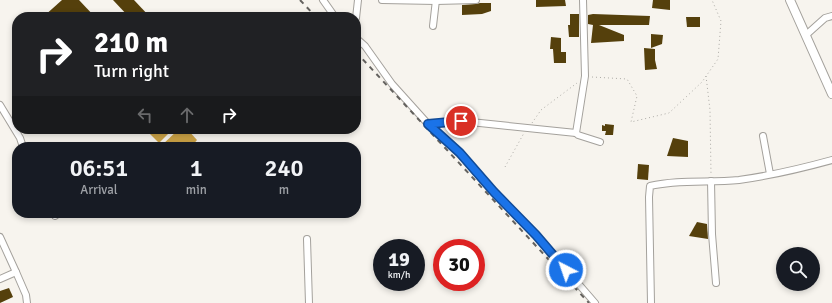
<!DOCTYPE html>
<html lang="en">
<head>
<meta charset="utf-8">
<style>
	:root { --surface:#171b24; --page:#242831; --text:#f1f3f6; --muted:#9ea1a6 }
	body { margin:0; font-family:Signika,sans-serif; background:var(--page); color:var(--text); height:100vh; display:flex; flex-direction:column; font-size:15px; white-space:nowrap }
	* { box-sizing:border-box; margin:0 }
	p { font-size:13px; color:var(--muted) }
	.icon { flex:none; width:22px; height:22px; fill:none; stroke:currentColor; stroke-width:2; stroke-linecap:round; stroke-linejoin:round }
	.map { position:relative; flex:1; overflow:hidden }
	.side { position:absolute; left:12px; top:142px; width:349px; height:76px; display:flex; flex-direction:column; background:var(--surface); border-radius:16px; box-shadow:0 2px 6px #0003 }
	.side>* { flex:none }
	.banner { position:absolute; left:12px; top:12px; width:349px; height:122px; border-radius:16px; box-shadow:0 2px 6px #0003; background:#202124; color:#fff; overflow:hidden }
	.buttons { position:absolute; left:776px; top:247px; display:grid; gap:8px }
	.buttons a { display:grid; place-items:center; width:44px; height:44px; border-radius:50%; background:var(--surface); box-shadow:0 2px 6px #0003; font-size:20px }
	.speed { position:absolute; left:373px; top:239px; display:flex; gap:8px; font-size:20px; font-weight:700; text-align:center }
	.speed>* { display:grid; place-content:center; width:52px; height:52px; border-radius:50%; background:var(--surface); box-shadow:0 2px 6px #0003; line-height:1 }
	.speed small { font-size:10px; font-weight:400 }
	.speed .limit { border:6px solid #d22; background:#fff; color:#111 }
	.pin { position:absolute; display:grid; place-items:center; width:34px; height:34px; color:#fff; margin:-17px; border:2px solid #fff; border-radius:50%; box-shadow:0 1px 4px #0007 }
	.me { position:absolute; width:44px; margin:-22px; rotate:319deg; stroke-linejoin:round; filter:drop-shadow(0 0 3px #0008) }
	.turn { display:flex; align-items:center; gap:14px; height:84px; padding:0 16px; font-size:18px }
	.turn .icon { width:52px; height:52px; stroke-width:2.5 }
	.turn b { display:block; font-size:28px; line-height:34px }
	.lanes { display:flex; align-items:center; height:38px; padding:0 16px; background:#0003; justify-content:center; gap:20px; direction:ltr }
	.lanes .off { opacity:.35 }
	.eta { display:flex; justify-content:space-evenly; align-items:center; height:68px; text-align:center }
	.eta b { font-size:24px; font-weight:600; line-height:28px }
	.map>svg:first-child { display:block }
	.water { fill:#cba245 }
	.building { fill:#55400c }
	.lines { fill:none; stroke-linecap:round; stroke-linejoin:round }
	.minor-casing { stroke:#a4a19c; stroke-width:8 }
	.major-casing { stroke:#a4a19c; stroke-width:10 }
	.path { stroke:#adaba6; stroke-width:1; stroke-dasharray:1 3; stroke-linecap:butt }
	.minor { stroke:#fff; stroke-width:6 }
	.major { stroke:#fff; stroke-width:8 }
	.rail { stroke:#64625f; stroke-width:2; stroke-dasharray:5 5; stroke-linecap:butt }
	.route-casing { stroke:#114b97; stroke-width:10 }
	.route { stroke:#1a73e8; stroke-width:7 }
</style>
</head>
<body>
<div class="map">
<svg width="832" height="303" viewBox="0 0 832 303">
	<rect width="100%" height="100%" fill="#f7f4ee"/>
	<g class="water">
		<polygon points="145,129 173,129 159,143"/>
		<polygon points="179,129 187,129 197,140 191,147 162,147 161,146"/>
	</g>
	<g class="building">
		<polygon points="62,0 79,0 95,17 43,17"/>
		<polygon points="113,0 134,0 150,17 129,17"/>
		<polygon points="536,0 565,0 566,6 536,7"/>
		<polygon points="653,0 670,0 670,10 652,8"/>
		<polygon points="480,3 491,3 491,11 482,14 462,15 462,5 476,4"/>
		<polygon points="570,14 579,14 579,37 569,37 568,25 570,25"/>
		<polygon points="593,14 650,16 649,25 599,25 624,35 624,41 591,43 593,25 588,24 588,15"/>
		<polygon points="686,17 700,17 700,27 687,27"/>
		<polygon points="651,34 663,35 662,44 651,48"/>
		<polygon points="551,37 561,38 561,52 566,52 566,63 554,63 553,49 550,49"/>
		<polygon points="644,48 655,49 655,60 657,69 645,70"/>
		<polygon points="605,124 614,125 613,135 605,135 606,131 602,131 602,125 605,126"/>
		<polygon points="673,138 688,141 688,157 667,156"/>
		<polygon points="638,164 649,165 648,180 637,179"/>
		<polygon points="697,222 707,224 708,239 689,236"/>
		<polygon points="9,288 13,297 0,303 0,291"/>
	</g>
	<g class="lines">
		<defs>
			<g id="minor">
				<polyline points="323,0 335,17"/>
				<polyline points="382,0 436,1 476,0"/>
				<polyline points="356,18 358,0"/>
				<polyline points="433,26 436,0"/>
				<polyline points="806,35 825,18 832,16"/>
				<polyline points="356,38 365,46 392,84 428,124 459,153 494,192 536,235 595,303"/>
				<polyline points="0,105 20,138 23,147"/>
				<polyline points="428,124 461,121 576,133 578,135 600,142"/>
				<polyline points="576,133 585,76 583,0"/>
				<polyline points="763,136 770,174"/>
				<polyline points="711,181 712,234 716,283"/>
				<polyline points="54,213 55,216"/>
				<polyline points="0,237 16,272 0,279"/>
				<polyline points="307,239 309,303"/>
				<polyline points="16,272 26,295 27,303"/>
				<path d="M651,303l-2,-106 1,-11c29,-7 59,-3 89,-6 29,-4 64,-12 93,-20"/>
			</g>
			<polyline id="major" points="790,0 832,94"/>
		</defs>
		<use href="#minor" class="minor-casing"/>
		<use href="#major" class="major-casing"/>
		<g class="path">
			<polyline points="706,76 710,110 711,174"/>
			<polyline points="592,77 627,79 637,96 631,122 669,113 702,82 718,59 721,21 712,0"/>
			<polyline points="532,123 541,110 577,83"/>
			<polyline points="505,167 524,133"/>
		</g>
		<use href="#minor" class="minor"/>
		<use href="#major" class="major"/>
		<g class="rail">
			<polyline points="300,0 316,17"/>
			<polyline points="356,52 589,303"/>
		</g>
	</g>
	<g class="lines">
		<defs>
			<polyline id="route" points="461,121 428,124 460,153 494,192 536,235 566,270"/>
		</defs>
		<use href="#route" class="route-casing"/>
		<use href="#route" class="route"/>
	</g>
</svg>
<div class="buttons">
<a><svg class="icon" aria-label="search" viewBox="0 0 24 24"><circle cx="10" cy="10" r="6"/><path d="M15 15l6 6"/></svg></a>
</div>
<div class="speed"><div>19<small>km/h</small></div><div class="limit">30</div></div>
<div class="pin" style="left:461px;top:121px;background:#d93025"><svg class="icon" aria-label="arrive" viewBox="0 0 24 24"><path d="M6 21V4h12l-3 4 3 4H6"/></svg></div>
<svg class="me" style="left:566px;top:270px" viewBox="-20 -20 40 40"><circle r="17" fill="#1a73e8" stroke="#fff" stroke-width="3"/><path d="M0-11L8 9 0 5-8 9z" fill="#fff"/></svg>
<div class="banner">
<div class="turn"><svg class="icon" aria-label="right" viewBox="0 0 24 24"><path d="M7 20v-9h11M14 6l5 5-5 5"/></svg><div><b>210 m</b>Turn right</div></div>
<div class="lanes"><svg class="icon off" aria-label="left" viewBox="0 0 24 24"><path d="M17 20v-9H6M10 6l-5 5 5 5"/></svg><svg class="icon off" aria-label="ahead" viewBox="0 0 24 24"><path d="M12 20V5M6 11l6-6 6 6"/></svg><svg class="icon" aria-label="right" viewBox="0 0 24 24"><path d="M7 20v-9h11M14 6l5 5-5 5"/></svg></div>
</div>
<section class="side">
<div class="eta">
<div><b>06:51</b><p>Arrival</p></div>
<div><b>1</b><p>min</p></div>
<div><b>240</b><p>m</p></div>
</div>
</section>
</div>
</body>
</html>
